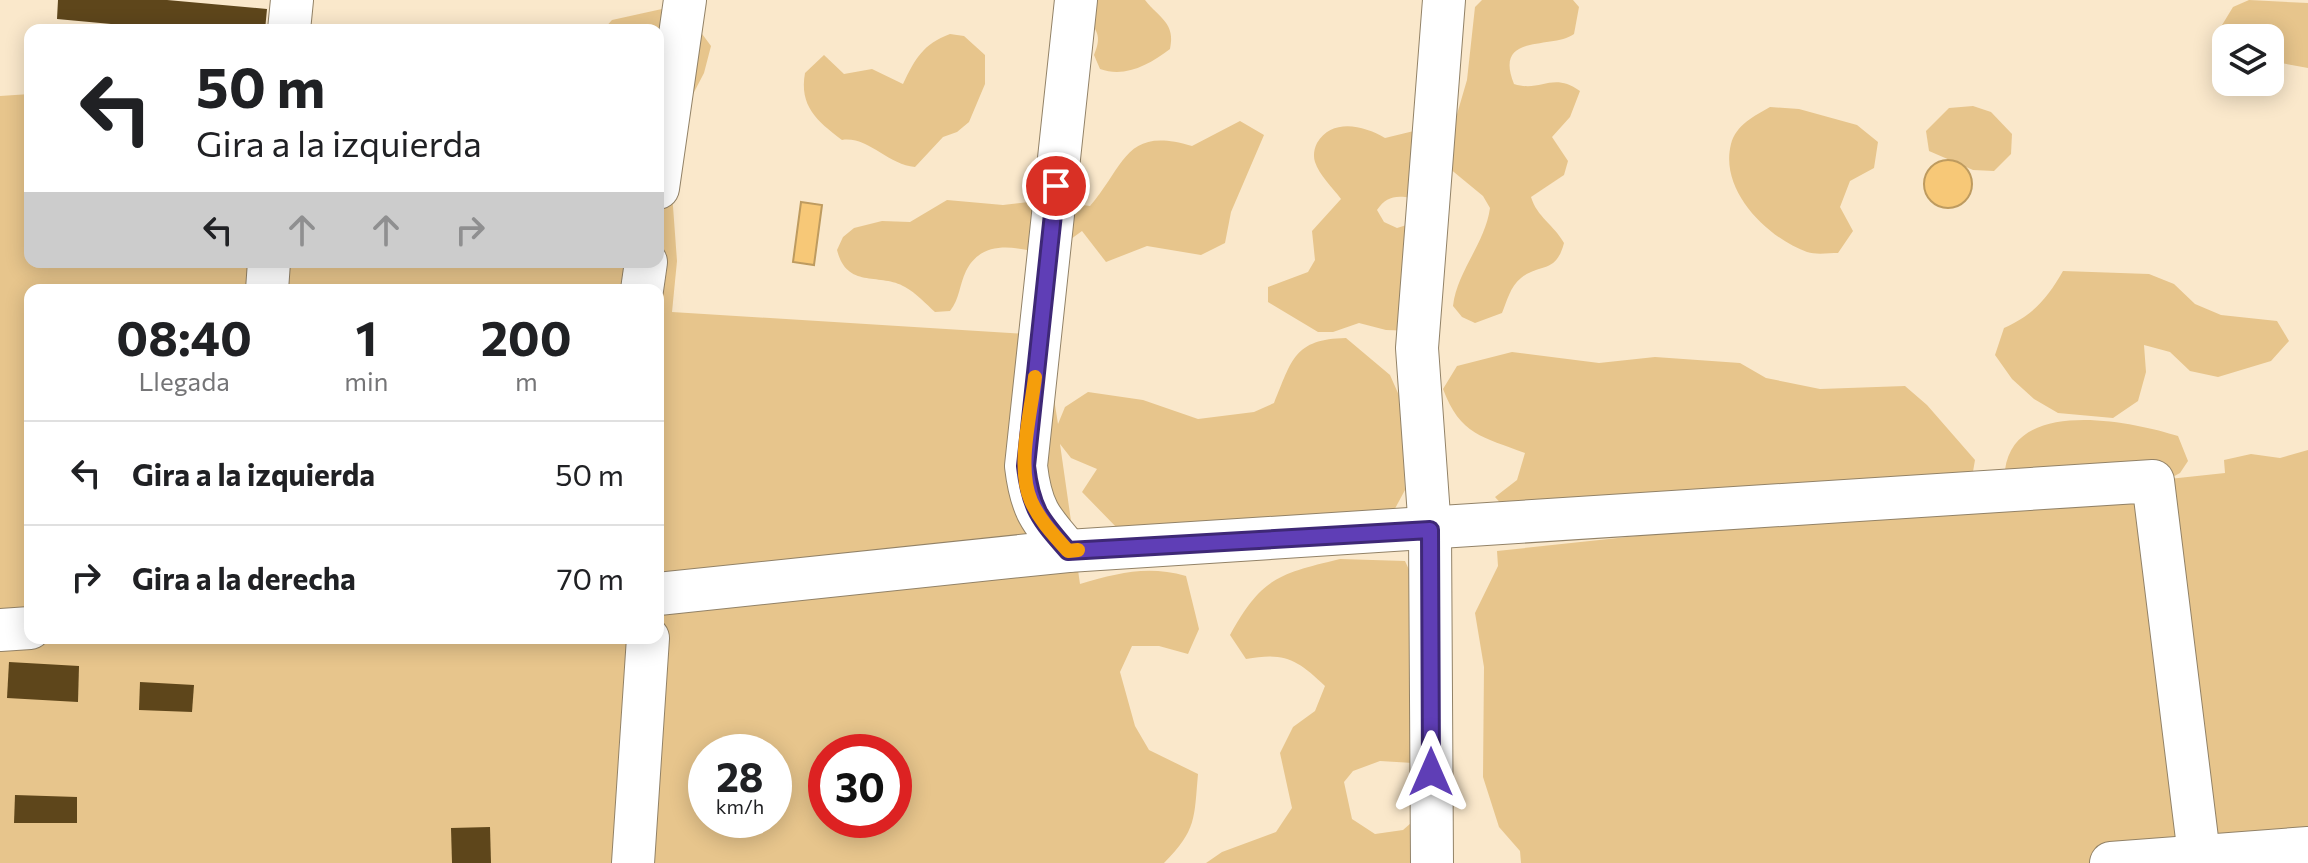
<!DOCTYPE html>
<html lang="es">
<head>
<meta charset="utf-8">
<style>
	:root { --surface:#fff; --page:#f6f6f6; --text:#202124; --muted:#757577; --line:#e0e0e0 }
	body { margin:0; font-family:Commissioner,sans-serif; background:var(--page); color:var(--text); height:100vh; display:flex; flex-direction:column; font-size:30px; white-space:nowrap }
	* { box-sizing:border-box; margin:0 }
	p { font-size:26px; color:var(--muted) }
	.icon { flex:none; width:44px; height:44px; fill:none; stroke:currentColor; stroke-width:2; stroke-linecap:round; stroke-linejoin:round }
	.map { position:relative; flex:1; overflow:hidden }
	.details { position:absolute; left:24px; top:284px; width:640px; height:360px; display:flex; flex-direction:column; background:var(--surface); border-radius:16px; box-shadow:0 4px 20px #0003 }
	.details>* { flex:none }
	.hud { position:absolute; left:24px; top:24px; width:640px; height:244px; border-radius:16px; box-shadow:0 4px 20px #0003; background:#fff; color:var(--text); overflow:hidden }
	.controls { position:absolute; left:2212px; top:24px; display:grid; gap:16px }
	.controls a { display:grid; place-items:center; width:72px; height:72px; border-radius:16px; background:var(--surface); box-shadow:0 4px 20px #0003; font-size:40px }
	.speed { position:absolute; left:688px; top:734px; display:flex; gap:16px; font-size:40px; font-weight:700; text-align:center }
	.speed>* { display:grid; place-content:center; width:104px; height:104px; border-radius:50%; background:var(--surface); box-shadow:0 4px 20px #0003; line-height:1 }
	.speed small { font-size:20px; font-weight:400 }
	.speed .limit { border:12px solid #d22; background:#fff; color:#111 }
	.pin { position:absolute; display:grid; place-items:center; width:68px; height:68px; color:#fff; margin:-34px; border:4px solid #fff; border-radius:50%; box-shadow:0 2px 8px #0007 }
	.me { position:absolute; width:88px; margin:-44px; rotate:0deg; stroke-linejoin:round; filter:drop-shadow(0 0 6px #0008) }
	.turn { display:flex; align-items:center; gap:28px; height:168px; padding:0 40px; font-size:36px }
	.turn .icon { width:104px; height:104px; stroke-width:2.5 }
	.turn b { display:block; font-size:56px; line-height:68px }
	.lanes { display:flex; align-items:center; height:76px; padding:0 40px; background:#0003; justify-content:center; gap:40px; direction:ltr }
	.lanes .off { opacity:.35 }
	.eta { display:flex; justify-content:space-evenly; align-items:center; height:136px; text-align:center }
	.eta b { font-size:48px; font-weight:700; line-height:56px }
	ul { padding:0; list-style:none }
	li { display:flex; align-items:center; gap:24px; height:104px; padding:0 40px; border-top:2px solid var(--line) }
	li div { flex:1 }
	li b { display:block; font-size:30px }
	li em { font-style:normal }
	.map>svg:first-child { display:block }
	.green { fill:#e7c58c; fill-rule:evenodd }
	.water { fill:#f7c877; stroke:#be9b5f; stroke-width:2 }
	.building { fill:#5e461b }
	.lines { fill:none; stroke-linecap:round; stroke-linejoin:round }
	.minor-casing { stroke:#928267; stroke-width:44 }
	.minor { stroke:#fff; stroke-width:42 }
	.route-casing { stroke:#3e2876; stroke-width:20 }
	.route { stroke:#5f3eb6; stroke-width:14 }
	.slow { stroke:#f59e0b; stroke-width:14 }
</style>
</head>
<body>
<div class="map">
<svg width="2308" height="863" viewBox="0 0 2308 863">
	<rect width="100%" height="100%" fill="#fae8cb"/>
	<g class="green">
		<path d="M1086,0h59c14,18 31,23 25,49 -21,16 -45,29 -70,20l-6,-14c7,-16 5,-24 -7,-36z"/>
		<path d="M1482,0h91l6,7 -5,27c-22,16 -81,-2 -60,50 27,9 38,-13 66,7l-10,26 -18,20 16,24 -4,14 -33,22c6,20 23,28 33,46 -8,31 -24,20 -43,35 -11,9 -14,23 -19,35l-27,10 -13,-6 -9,-11c4,-35 32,-62 37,-98l-7,-12 -34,-28 -38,30c-16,-3 -25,-1 -34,12l7,12 13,6 13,-4 6,107 -30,-1 -27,-7 -26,9h-15l-50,-30v-15l40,-15 7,-12 -3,-29 29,-32c-8,-11 -22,-24 -26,-37 -2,-6 -1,-13 2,-19 15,-25 46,-18 68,-5l70,-17 12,-41 8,-73z"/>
		<polygon points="2249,0 2308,3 2308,68 2270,61 2270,38 2226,38 2226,49 2219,30 2233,7"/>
		<path d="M671,7l23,16 17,23 -7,27 -13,25 -20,81 6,82 -5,51 372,23 14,89 7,-17 23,-15 55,8 55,19 56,-7 20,-9c18,-43 20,-64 72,-65l44,37 11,25 4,90 -14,26 -111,9 -56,-6 -26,11h-79l-37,-38 15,-23 -26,-11 -11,-14 20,140c38,-11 67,-19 106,-8l13,53 -11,25 -29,-8h-27l-12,26 15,54 14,24 49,24c-4,44 -1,56 -34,89h-1164v-767l30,-2v168h628v-232h-55l9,-10zM30,290h628v348h-628zM706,752h68v68h-68zM826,752h68v68h-68z"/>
		<path d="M950,34l14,2 21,19v29l-16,38 -12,10 -14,5 -28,30c-27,-2 -47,-31 -73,-27 -25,-19 -43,-34 -37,-67l19,-18 20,19 28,-5 31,15c12,-25 20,-40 47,-50z"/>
		<polygon points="1973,106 1991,112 2012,134 2011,154 1994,171 1973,170 1929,151 1926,131 1949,108"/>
		<path d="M1770,107l29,2 58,16 21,17 -4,26 -24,13 -10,26 13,24 -15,22c-9,0 -22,2 -31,-1 -39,-14 -88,-61 -76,-108 5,-19 23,-28 39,-37z"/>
		<path d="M1240,121l24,14 -33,77 -6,31 -24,12 -54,-9 -41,16 -24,-31 -33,24c-29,-7 -66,-18 -83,16 -7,15 -6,27 -16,40l-15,1c-9,-8 -19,-19 -30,-25 -25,-15 -58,3 -68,-37l6,-13 11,-9 28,-7 28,1 37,-22 56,5 42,-5 45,6c36,-42 35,-80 102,-60z"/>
		<path d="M2063,271l86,3 25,10 21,20 26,11 56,6 12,20 -18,20 -53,16 -28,-6 -20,-19 -26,-7 2,27 -8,29 -25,17 -55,-5 -24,-14 -22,-20 -17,-24 9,-27c29,-13 43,-29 59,-57z"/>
		<path d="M1512,352l87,11 56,-6 85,6 26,15 54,11 85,-3 22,19 48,55 -5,29 35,-19c9,-73 126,-49 173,-34l10,25 -8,12 -11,6 56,-6 -1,-13 27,-6 29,4 28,-8v413h-787l-1,-12 -21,-24 -16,-50 1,-110 -9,-54 23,-47 -1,-15 281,-30 -265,-4 -18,-20 22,-17 8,-27c-42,-16 -65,-18 -82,-64l14,-23z"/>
		<path d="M1340,559l65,2 12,26 13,276h-224l16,-11 54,-20 16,-24 -12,-55 13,-26 22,-16 10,-25c-28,-27 -41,-34 -79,-27l-16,-24c32,-58 49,-61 110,-76zM1380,761l33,2 6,53 -16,14 -28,4 -23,-15 -8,-37 9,-11z"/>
	</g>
	<g class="water">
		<circle cx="1948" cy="184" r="24"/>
		<polygon points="801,202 822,205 814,265 793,262"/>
	</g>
	<g class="building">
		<polygon points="58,0 167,0 267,9 265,30 110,30 111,24 57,19"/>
		<polygon points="9,662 79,666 78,702 7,698"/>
		<polygon points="140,682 194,685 192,712 139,710"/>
		<polygon points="15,795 77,797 77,823 14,823"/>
		<polygon points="490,827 491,863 452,863 451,828"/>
	</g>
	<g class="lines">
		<defs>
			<g id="minor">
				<polyline points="289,30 292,0"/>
				<polyline points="658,188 685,0"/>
				<polyline points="267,290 269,262"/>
				<polyline points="642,290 646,262"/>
				<path d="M1068,551c-28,-32 -37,-42 -42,-85l50,-466"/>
				<polyline points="658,594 1068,551 2153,481 2200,863"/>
				<polyline points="0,630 30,628"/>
				<polyline points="633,863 648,638"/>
				<polyline points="1432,863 1430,530 1417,348 1444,0"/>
				<polyline points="2111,863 2308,848"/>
			</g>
		</defs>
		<use href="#minor" class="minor-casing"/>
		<use href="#minor" class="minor"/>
	</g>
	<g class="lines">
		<defs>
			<path id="route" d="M1056,186l-30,280c5,43 14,53 42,85l362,-21 1,242"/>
		</defs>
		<use href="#route" class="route-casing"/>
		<use href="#route" class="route"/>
		<path class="slow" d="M1035,377c-4,36 -19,90 -4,124 9,20 23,34 37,50l10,-1"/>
	</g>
</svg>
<div class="controls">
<a><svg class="icon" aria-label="layers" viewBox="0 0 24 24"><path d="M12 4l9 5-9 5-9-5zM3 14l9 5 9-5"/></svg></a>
</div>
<div class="speed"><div>28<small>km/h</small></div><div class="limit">30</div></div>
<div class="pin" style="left:1056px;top:186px;background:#d93025"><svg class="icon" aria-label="arrive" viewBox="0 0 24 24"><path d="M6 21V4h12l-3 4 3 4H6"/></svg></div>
<svg class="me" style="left:1431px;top:772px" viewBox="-20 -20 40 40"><path d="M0-17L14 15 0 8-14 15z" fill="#5f3eb6" stroke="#fff" stroke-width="4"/></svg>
<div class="hud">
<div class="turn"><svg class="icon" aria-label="left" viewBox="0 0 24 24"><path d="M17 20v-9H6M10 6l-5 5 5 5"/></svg><div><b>50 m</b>Gira a la izquierda</div></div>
<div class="lanes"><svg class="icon" aria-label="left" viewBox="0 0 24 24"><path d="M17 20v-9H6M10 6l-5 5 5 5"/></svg><svg class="icon off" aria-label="ahead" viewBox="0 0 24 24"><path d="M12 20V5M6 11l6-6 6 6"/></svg><svg class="icon off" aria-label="ahead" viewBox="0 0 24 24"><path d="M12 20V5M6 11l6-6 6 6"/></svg><svg class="icon off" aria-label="right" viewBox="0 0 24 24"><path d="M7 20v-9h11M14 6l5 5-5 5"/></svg></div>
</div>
<section class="details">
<div class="eta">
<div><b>08:40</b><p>Llegada</p></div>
<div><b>1</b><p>min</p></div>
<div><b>200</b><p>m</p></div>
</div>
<ul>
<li><svg class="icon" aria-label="left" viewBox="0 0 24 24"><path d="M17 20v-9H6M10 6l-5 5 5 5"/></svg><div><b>Gira a la izquierda</b></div><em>50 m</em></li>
<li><svg class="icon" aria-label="right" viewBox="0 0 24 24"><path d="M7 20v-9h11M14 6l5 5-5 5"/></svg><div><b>Gira a la derecha</b></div><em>70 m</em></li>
</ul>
</section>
</div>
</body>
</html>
